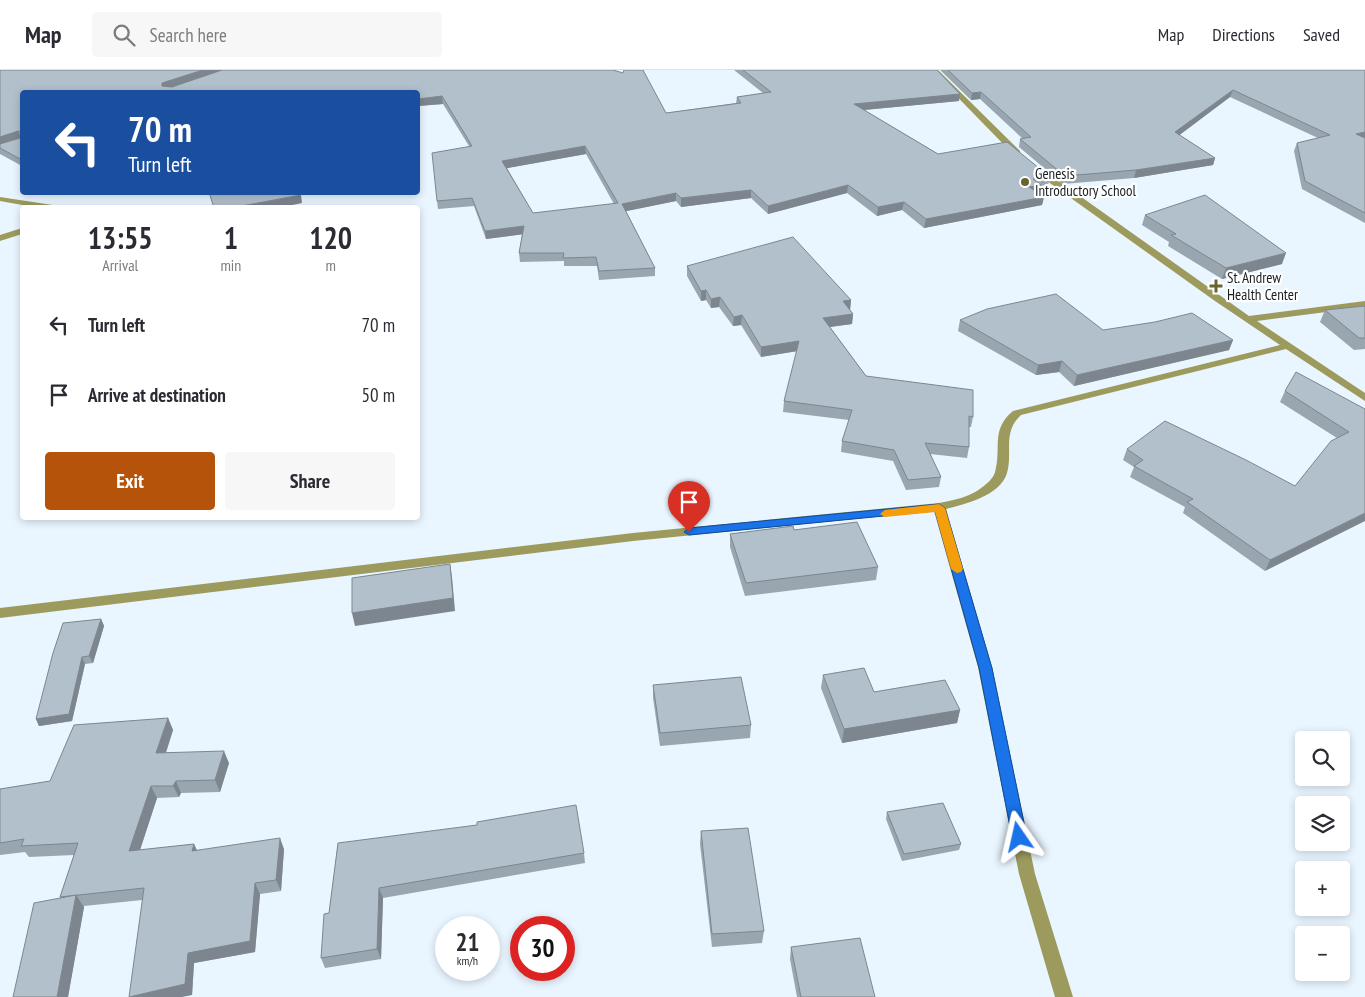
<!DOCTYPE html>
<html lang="en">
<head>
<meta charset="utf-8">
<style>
	:root { --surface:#fff; --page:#f7f7f7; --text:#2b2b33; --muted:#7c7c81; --line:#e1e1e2; --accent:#b45309 }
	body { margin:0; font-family:"PT Sans Narrow",sans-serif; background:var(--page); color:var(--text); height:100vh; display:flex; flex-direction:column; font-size:19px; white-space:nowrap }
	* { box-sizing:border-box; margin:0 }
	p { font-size:16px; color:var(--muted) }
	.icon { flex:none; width:28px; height:28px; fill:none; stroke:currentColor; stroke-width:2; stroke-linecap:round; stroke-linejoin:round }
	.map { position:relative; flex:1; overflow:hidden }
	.panel { position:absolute; left:20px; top:135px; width:400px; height:315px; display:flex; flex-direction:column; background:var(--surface); border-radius:5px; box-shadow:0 2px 8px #0003 }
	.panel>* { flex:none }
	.hud { position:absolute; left:20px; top:20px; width:400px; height:105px; border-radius:5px; box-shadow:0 2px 8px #0003; background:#1a4fa0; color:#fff; overflow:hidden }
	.tools { position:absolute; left:1295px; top:661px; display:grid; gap:10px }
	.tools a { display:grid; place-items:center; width:55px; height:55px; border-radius:5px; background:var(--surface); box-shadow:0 2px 8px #0003; font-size:25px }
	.speed { position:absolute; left:435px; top:846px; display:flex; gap:10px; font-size:25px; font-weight:700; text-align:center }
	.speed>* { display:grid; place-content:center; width:65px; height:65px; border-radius:50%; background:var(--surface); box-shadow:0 2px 8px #0003; line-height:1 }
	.speed small { font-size:12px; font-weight:400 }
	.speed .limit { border:8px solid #d22; background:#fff; color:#111 }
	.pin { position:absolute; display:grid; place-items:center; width:42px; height:42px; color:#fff; margin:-51px -21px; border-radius:50% 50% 50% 0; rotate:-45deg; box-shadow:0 0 5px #0007 }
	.pin .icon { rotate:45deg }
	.me { position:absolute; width:55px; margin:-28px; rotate:349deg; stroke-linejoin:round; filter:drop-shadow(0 0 4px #0008) }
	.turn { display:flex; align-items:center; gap:18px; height:105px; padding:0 25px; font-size:22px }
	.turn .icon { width:65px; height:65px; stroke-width:2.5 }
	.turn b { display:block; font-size:35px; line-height:42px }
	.eta { display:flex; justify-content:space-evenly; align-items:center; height:85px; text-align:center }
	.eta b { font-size:30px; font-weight:700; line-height:35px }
	.action { display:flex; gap:10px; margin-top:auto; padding:10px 25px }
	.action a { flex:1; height:58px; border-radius:5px; background:var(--accent); color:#fff; font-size:20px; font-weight:700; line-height:58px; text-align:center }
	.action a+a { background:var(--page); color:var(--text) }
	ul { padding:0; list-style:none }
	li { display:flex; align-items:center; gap:15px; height:70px; padding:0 25px }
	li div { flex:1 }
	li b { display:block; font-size:19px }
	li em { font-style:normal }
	header { display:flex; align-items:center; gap:30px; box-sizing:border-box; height:70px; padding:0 25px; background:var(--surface); border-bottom:1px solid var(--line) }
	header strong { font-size:24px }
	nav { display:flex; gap:28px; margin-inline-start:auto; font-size:18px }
	.search { width:350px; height:45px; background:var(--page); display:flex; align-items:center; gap:12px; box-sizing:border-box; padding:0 18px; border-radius:5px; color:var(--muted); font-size:19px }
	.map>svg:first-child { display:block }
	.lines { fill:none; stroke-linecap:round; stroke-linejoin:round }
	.minor { fill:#9c9a5c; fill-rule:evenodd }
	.wall { fill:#99a5af; fill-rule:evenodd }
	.shaded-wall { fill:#7d868f }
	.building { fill:#b2c0cc; stroke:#7d868f; fill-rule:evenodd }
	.route { fill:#1a73e8; stroke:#114b97 }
	.slow { fill:#f59e0b }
	.poi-dot { fill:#676532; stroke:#fff; stroke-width:2 }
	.labels { text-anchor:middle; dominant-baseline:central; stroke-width:4.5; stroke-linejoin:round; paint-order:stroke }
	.far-poi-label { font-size:15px; fill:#1b2024; stroke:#fff; text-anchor:start }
</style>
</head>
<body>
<header>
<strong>Map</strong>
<div class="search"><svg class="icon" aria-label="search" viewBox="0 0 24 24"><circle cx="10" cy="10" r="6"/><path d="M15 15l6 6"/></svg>Search here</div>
<nav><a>Map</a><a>Directions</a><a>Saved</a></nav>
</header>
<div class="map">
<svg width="1365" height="927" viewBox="0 0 1365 927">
	<rect width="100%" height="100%" fill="#e9f5ff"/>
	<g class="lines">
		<g class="minor">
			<polygon points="931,0 938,0 1020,81 1020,85 1014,85"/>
			<path d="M1033,97h6l210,149 116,-15v6l-108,14 108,72v8l-79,-52 -265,66c-19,17 -8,38 -14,58 -7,23 -42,31 -61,36l46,158 43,207 38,123h-18l-36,-123 -41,-207 -44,-156 -301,30 -633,77v-10l633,-75 306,-30c10,-2 21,-4 30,-8 8,-3 24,-14 26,-23 7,-24 -5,-42 18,-61l267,-66 -65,-44 -182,-130z"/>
			<polygon points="0,127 59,136 63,138 39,138 0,131"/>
			<polygon points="22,158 22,164 0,171 0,165"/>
		</g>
	</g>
	<g class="wall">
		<path d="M0,0h613l53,43 70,-10 1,-6 26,-4 -29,-23h203l22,31 -95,9 74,44 112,23 -2,8 -7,1 -2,7 5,4 -2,8 -118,23 -22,-18 -25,6 -30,-23 -79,21 -17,-16 -70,9 -5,-6 -50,10 29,57v8l-56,4 -2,-14h-33v-5l-44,1 -1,-9 3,-19 -36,5 -12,-33 -36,3 -1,-8 32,-55 -26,-42 -25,2v-14h-396v74l-22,-12zM586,84l28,50 -81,9 -26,-45z"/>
		<polygon points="940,0 1365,0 1365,153 1302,119 1294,81 1297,73 1318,68 1230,27 1179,65 1215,88 1213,95 1134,108 1063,114 1019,77 1020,69 1023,69 980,29 971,30"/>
		<polygon points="1145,145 1282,194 1222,209 1168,176 1169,172 1142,155"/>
		<polygon points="687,196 851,230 850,240 853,244 852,254 830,257 866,306 973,347 971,357 969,357 969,377 967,388 930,384 941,407 939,417 906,420 893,391 841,382 842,371 849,350 783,342 784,331 797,281 761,287 741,255 733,256 719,237 711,238 706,230 701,231 687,206"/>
		<polygon points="1365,236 1365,279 1354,280 1320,252 1325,240"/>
		<polygon points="960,250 1103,260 1233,270 1229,280 1074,316 1059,302 1036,305 958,261"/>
		<polygon points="1285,321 1365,339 1265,501 1183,443 1185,437 1130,407 1134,397 1123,390 1127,379 1295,416 1337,368 1280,332"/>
		<polygon points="794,460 878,497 876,510 745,526 730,477 730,464"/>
		<polygon points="101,549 104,556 93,593 85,594 72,651 39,656 36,649"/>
		<polygon points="823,605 874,622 960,640 957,653 842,673 821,618"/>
		<polygon points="653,615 751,655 750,668 660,676 653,628"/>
		<polygon points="168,648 173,660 166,683 229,693 220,722 181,723 179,727 157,728 140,780 194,774 197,780 284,779 281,821 260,824 255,882 194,893 192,925 142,830 84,836 84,837 68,927 13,927 60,828 60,827 74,785 29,787 25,782 0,785 0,719 50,711"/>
		<polygon points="887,742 961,774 959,780 902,791 886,749"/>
		<polygon points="701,761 764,861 762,873 712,877 700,774"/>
		<polygon points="338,773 584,783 585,793 383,828 381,889 325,898 321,888 329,843"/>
		<polygon points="791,877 875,927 797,927 790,889"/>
	</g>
	<g class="shaded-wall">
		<polygon points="203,0 227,0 164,22 162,16 162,13"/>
		<polygon points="1233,20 1230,27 1173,70 1175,62"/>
		<polygon points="981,22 980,29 971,30 972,23"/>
		<polygon points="960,24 959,31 853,41 854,34"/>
		<polygon points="442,26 443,34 418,36 418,29"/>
		<polygon points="18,61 21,68 0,75 0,67"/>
		<polygon points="1365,62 1365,68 1356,64"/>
		<polygon points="585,76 586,84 503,99 502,91"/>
		<polygon points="1215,88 1213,95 1134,108 1136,100"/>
		<polygon points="848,115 847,123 768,144 768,136"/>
		<polygon points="1041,115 1039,123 1029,117"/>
		<polygon points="751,120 751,128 681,137 681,128"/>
		<polygon points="676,123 676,131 622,142 622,134"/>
		<polygon points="301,125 302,133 278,138 231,138"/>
		<polygon points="1044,127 1042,135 924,158 926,149"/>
		<polygon points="904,132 902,140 877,146 878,137"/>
		<polygon points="524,156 525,164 486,169 485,161"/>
		<polygon points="1286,183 1282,194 1222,209 1226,198"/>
		<polygon points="706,220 706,230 701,231 701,221"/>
		<polygon points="720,227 719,237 711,238 711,229"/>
		<polygon points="851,230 850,240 842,241 843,231"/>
		<polygon points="853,244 852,254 822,258 823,248"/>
		<polygon points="742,245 741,255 733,256 734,247"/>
		<polygon points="1233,270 1229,280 1074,316 1077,305"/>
		<polygon points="799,271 798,281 761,287 761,277"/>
		<polygon points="1062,291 1059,302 1036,305 1038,295"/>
		<polygon points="1365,443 1365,451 1265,501 1270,490"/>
		<polygon points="450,494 452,507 455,541 355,556 352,543"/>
		<polygon points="101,549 104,556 93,593 89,586"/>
		<polygon points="82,587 85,594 72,651 39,656 36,649"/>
		<polygon points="960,640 957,653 842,673 844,659"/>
		<polygon points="168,648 173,660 162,694 156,683"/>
		<polygon points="224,681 229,693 220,722 215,710"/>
		<polygon points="176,711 181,723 179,727 173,716"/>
		<polygon points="151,716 157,728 136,792 129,781"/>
		<polygon points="280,768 284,779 281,821 276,810"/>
		<polygon points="194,774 199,786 192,781"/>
		<polygon points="255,813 260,824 255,882 194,893 192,925 182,927 129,927 188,883"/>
		<polygon points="379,818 383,828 381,889 377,879"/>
		<polygon points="76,825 84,837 68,927 57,927"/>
	</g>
	<g class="building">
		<path d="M0,0h203l-41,13v3l10,1 50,-17h391l10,3 1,-3h19l23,43 75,-10 -4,-6 34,-5 -28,-22h194l23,24 -106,10 84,50 69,-12 43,35 -17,2 8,6 -12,2 15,10 -118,22 -22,-17 -26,5 -30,-22 -80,21 -17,-16 -70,8 -5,-5 -54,11 33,64 -56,3 -3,-14 -33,1 1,-5h-45l5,-27 -39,5 -13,-33 -35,3 -5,-48 40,-7 -30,-50 -24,3v-7h-396v68l-22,-12v-4l20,-6 1,-6 -3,-1 -18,6zM585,76l33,57 -85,10 -31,-52z"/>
		<polygon points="948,0 1365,0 1365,62 1356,64 1365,68 1365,143 1305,111 1297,73 1330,65 1233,20 1175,62 1215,88 1136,100 1065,106 1020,69 1031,67 981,22 972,23"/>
		<polygon points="209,122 300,122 301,125 231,138 214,138"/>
		<polygon points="1205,125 1286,183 1226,198 1171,165 1176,164 1145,145"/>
		<polygon points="793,167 851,230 843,231 853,244 823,248 866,306 973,320 973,347 969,346 969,377 925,373 941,407 908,410 894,380 842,371 852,340 784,331 799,271 761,277 742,245 734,247 720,227 711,229 706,220 701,221 687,196"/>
		<polygon points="1056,224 1103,260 1155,252 1192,243 1233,270 1077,305 1062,291 1038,295 960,250 987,239"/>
		<polygon points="1365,236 1365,268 1359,268 1325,240"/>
		<polygon points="1296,302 1365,339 1365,443 1270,490 1187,432 1193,429 1134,396 1143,390 1127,379 1165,351 1246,390 1295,416 1331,371 1349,362 1285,321"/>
		<polygon points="857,452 878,497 746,513 730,464 793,456 794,460"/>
		<polygon points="450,494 453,528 352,543 352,508"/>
		<polygon points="101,549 89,586 82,587 69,644 36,649 53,583 63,553"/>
		<polygon points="864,598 874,622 945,610 960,640 844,659 823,605"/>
		<polygon points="741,607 751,655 660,663 653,615"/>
		<polygon points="168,648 156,683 224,681 215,710 176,711 173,716 151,716 129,781 194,774 192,781 280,768 276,810 255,813 250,871 188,883 185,914 129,927 144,818 60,827 78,773 21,776 24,769 0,773 0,719 50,711 74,655"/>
		<polygon points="943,733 961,774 904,784 887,742"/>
		<polygon points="576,735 584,783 379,818 377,879 321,888 324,844 329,843 338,773 477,755 477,752"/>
		<polygon points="748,758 764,861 712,864 701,761"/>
		<polygon points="76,825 57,927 13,927 34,833"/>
		<polygon points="860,868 875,927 801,927 791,877"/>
	</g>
	<polygon class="route" points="939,434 945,438 992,598 1027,767 1025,771 1019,773 1014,771 1012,767 979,598 935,441 689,465 684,462 689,458"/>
	<polygon class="slow" points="939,434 945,438 963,499 961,502 957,503 951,499 935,442 885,447 880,444 885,440"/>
	<g class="poi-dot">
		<circle cx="1025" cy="112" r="5"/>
		<path d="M1213.5 208.5h5v5h5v5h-5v5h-5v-5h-5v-5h5z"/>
	</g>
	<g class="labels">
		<g class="far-poi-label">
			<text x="1035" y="103">Genesis<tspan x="1035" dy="17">Introductory School</tspan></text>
			<text x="1227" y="207">St. Andrew<tspan x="1227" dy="17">Health Center</tspan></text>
		</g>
	</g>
</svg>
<div class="tools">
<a><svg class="icon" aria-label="search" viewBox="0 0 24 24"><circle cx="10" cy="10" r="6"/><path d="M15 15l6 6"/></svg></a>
<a><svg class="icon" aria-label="layers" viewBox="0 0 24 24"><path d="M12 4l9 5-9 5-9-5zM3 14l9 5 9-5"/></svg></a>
<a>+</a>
<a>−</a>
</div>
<div class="speed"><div>21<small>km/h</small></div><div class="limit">30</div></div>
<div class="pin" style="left:689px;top:462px;background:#d93025"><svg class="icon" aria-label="arrive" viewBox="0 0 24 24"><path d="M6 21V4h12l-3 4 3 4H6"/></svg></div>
<svg class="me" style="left:1019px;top:767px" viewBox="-20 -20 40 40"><path d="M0-17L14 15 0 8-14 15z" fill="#1a73e8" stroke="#fff" stroke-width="4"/></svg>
<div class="hud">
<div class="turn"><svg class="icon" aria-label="left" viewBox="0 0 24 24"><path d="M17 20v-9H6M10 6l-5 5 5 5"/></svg><div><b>70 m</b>Turn left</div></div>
</div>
<section class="panel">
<div class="eta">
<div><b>13:55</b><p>Arrival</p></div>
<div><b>1</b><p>min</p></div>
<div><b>120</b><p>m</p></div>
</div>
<ul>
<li><svg class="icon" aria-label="left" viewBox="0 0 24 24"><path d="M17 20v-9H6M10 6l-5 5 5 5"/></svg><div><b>Turn left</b></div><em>70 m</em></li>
<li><svg class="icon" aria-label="arrive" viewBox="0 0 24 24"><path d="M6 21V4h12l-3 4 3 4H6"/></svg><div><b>Arrive at destination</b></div><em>50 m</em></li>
</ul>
<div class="action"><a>Exit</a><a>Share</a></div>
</section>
</div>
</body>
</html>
